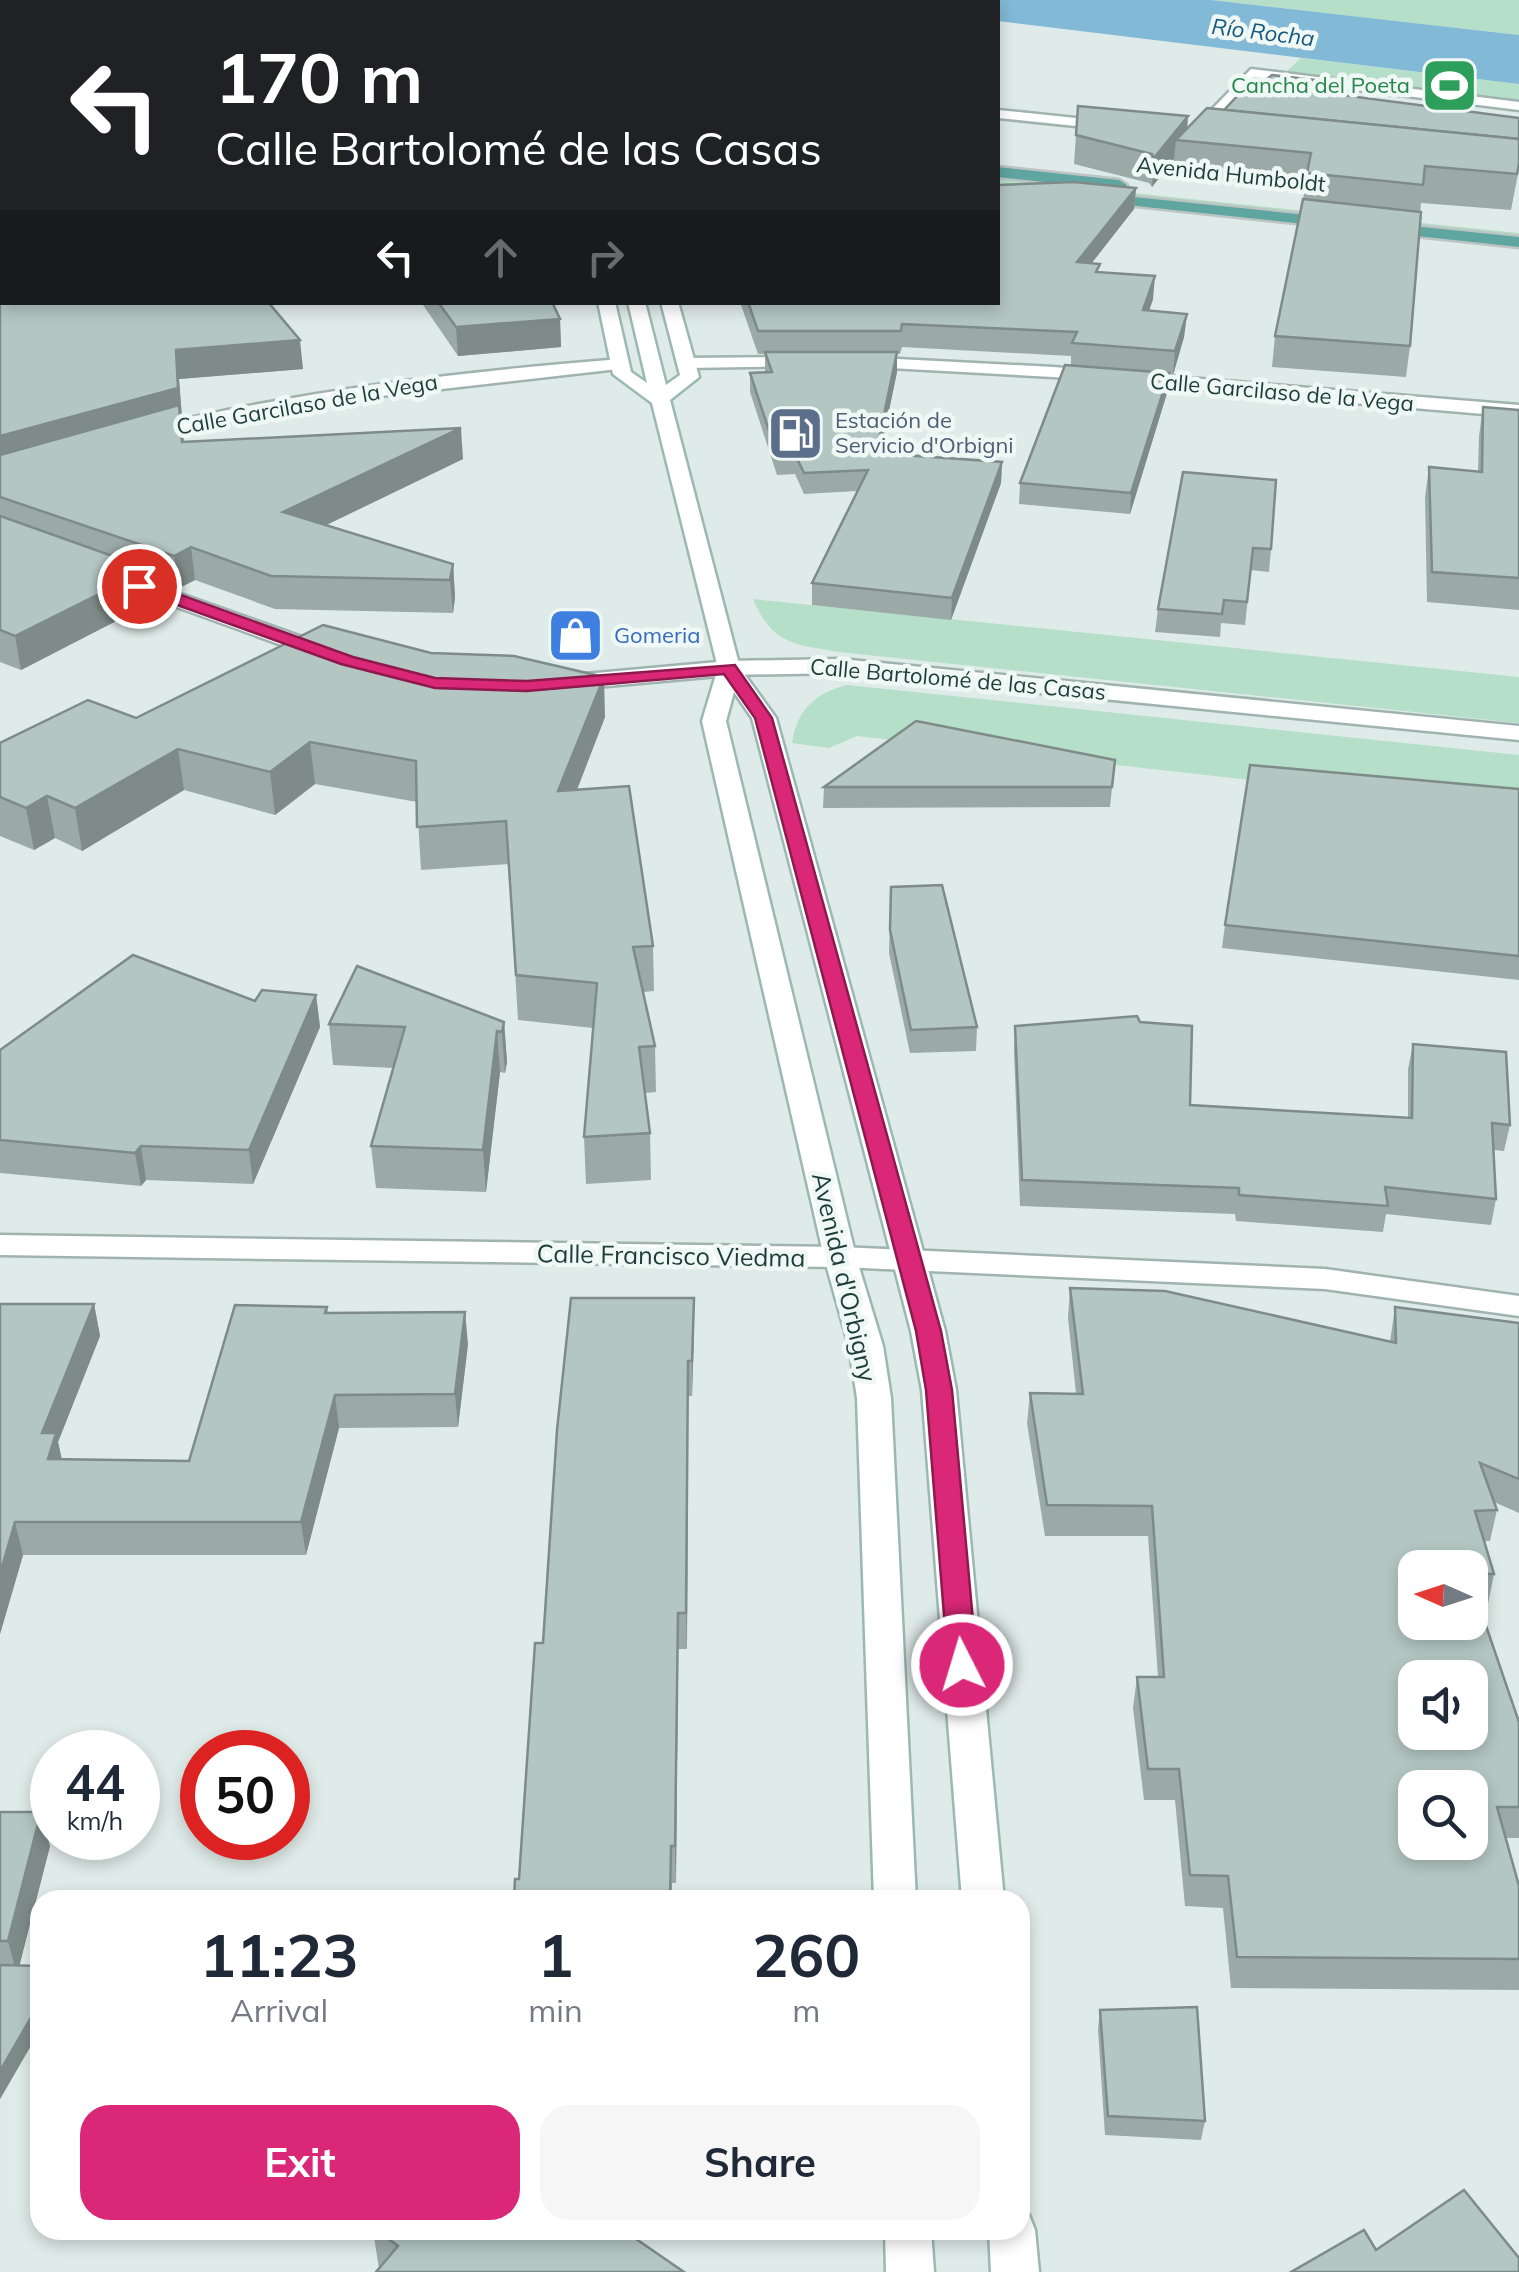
<!DOCTYPE html>
<html lang="en">
<head>
<meta charset="utf-8">
<style>
	:root { --surface:#fff; --page:#f6f6f7; --text:#1f2937; --muted:#747a83; --accent:#db2777 }
	body { margin:0; font-family:Mulish,sans-serif; background:var(--page); color:var(--text); height:100vh; display:flex; flex-direction:column; font-size:38px; white-space:nowrap }
	* { box-sizing:border-box; margin:0 }
	p { font-size:32px; color:var(--muted) }
	.icon { flex:none; width:55px; height:55px; fill:none; stroke:currentColor; stroke-width:2; stroke-linecap:round; stroke-linejoin:round }
	.map { position:relative; flex:1; overflow:hidden }
	.side { position:absolute; left:30px; top:1890px; width:1000px; height:350px; display:flex; flex-direction:column; background:var(--surface); border-radius:30px; box-shadow:0 5px 15px #0003 }
	.side>* { flex:none }
	.guide { position:absolute; left:0px; top:0px; width:1000px; height:305px; box-shadow:0 5px 15px #0003; background:#202124; color:#fff; overflow:hidden }
	.needle { width:65px; rotate:273deg }
	.fabs { position:absolute; left:1398px; top:1550px; display:grid; gap:20px }
	.fabs a { display:grid; place-items:center; width:90px; height:90px; border-radius:20px; background:var(--surface); box-shadow:0 5px 15px #0003; font-size:50px }
	.speed { position:absolute; left:30px; top:1730px; display:flex; gap:20px; font-size:50px; font-weight:700; text-align:center }
	.speed>* { display:grid; place-content:center; width:130px; height:130px; border-radius:50%; background:var(--surface); box-shadow:0 5px 15px #0003; line-height:1 }
	.speed small { font-size:25px; font-weight:400 }
	.speed .limit { border:15px solid #d22; background:#fff; color:#111 }
	.pin { position:absolute; display:grid; place-items:center; width:85px; height:85px; color:#fff; margin:-42px; border:5px solid #fff; border-radius:50%; box-shadow:0 2px 10px #0007 }
	.me { position:absolute; width:110px; margin:-55px; rotate:355deg; stroke-linejoin:round; filter:drop-shadow(0 0 8px #0008) }
	.turn { display:flex; align-items:center; gap:35px; height:210px; padding:0 50px; font-size:45px }
	.turn .icon { width:130px; height:130px; stroke-width:2.5 }
	.turn b { display:block; font-size:70px; line-height:85px }
	.lanes { display:flex; align-items:center; height:95px; padding:0 50px; background:#0003; justify-content:center; gap:50px; direction:ltr }
	.lanes .off { opacity:.35 }
	.eta { display:flex; justify-content:space-evenly; align-items:center; height:170px; text-align:center }
	.eta b { font-size:60px; font-weight:700; line-height:70px }
	.cta { display:flex; gap:20px; margin-top:auto; padding:20px 50px }
	.cta a { flex:1; height:115px; border-radius:30px; background:var(--accent); color:#fff; font-size:40px; font-weight:700; line-height:115px; text-align:center }
	.cta a+a { background:var(--page); color:var(--text) }
	.map>svg:first-child { display:block }
	.green { fill:#b5dfc8 }
	.water { fill:#81b9d6 }
	.lines { fill:none; stroke-linecap:round; stroke-linejoin:round }
	.street-casing { stroke:#a1b3b0; stroke-width:5 }
	.secondary-casing { stroke:#9cb8b3; stroke-width:5 }
	.primary-casing { stroke:#bcc5c4; stroke-width:5 }
	.street { fill:#fff; fill-rule:evenodd }
	.secondary { fill:#fff; fill-rule:evenodd }
	.primary { fill:#5fa5a0; fill-rule:evenodd }
	.wall { fill:#9baaa7; fill-rule:evenodd }
	.shaded-wall { fill:#7e8b88 }
	.building { fill:#b4c6c2; stroke:#7e8b88; stroke-width:2.5; fill-rule:evenodd }
	.route { fill:#db2777; stroke:#8e194d; stroke-width:2.5 }
	.labels { text-anchor:middle; dominant-baseline:central; stroke-width:9; stroke-linejoin:round; paint-order:stroke }
	.far-water-label { font-size:22px; font-style:italic; fill:#14587d; stroke:#eff8f5 }
	.far-leisure-label { font-size:22px; fill:#27864d; stroke:#eff8f5; text-anchor:end }
	.far-street-label { font-size:22px; fill:#1e3d3a; stroke:#eff8f5 }
	.far-service-label { font-size:22px; fill:#4e5e75; stroke:#eff8f5; text-anchor:start }
	.far-shop-label { font-size:22px; fill:#366cbe; stroke:#eff8f5; text-anchor:start }
	.street-label { font-size:25px; fill:#1e3d3a; stroke:#eff8f5 }
</style>
</head>
<body>
<div class="map">
<svg width="1519" height="2272" viewBox="0 0 1519 2272">
	<rect width="100%" height="100%" fill="#dfebe8"/>
	<g class="green">
		<polygon points="1211,0 1519,0 1519,35"/>
		<polygon points="1301,58 1519,84 1519,101 1285,73"/>
		<polygon points="998,179 1519,233 1519,238 1068,191 998,183"/>
		<path d="M753,599l766,78v46l-680,-71c-46,-8 -66,-7 -86,-53z"/>
		<path d="M847,685l672,70v55l-662,-74 -28,12 -37,-5c5,-33 23,-50 55,-58z"/>
	</g>
	<polygon class="water" points="820,0 1211,0 1519,35 1519,84 998,21 998,2"/>
	<g class="lines">
		<defs>
			<g id="street">
				<polygon points="679,0 728,0 729,2 681,2"/>
				<polygon points="1251,69 1519,102 1519,110 1254,77 1201,137 1191,137 1191,131"/>
				<polygon points="998,110 1114,122 1121,126 1114,130 998,118"/>
				<polygon points="803,357 809,358 809,366 686,368 677,363 686,358"/>
				<polygon points="859,357 1053,367 1519,405 1519,417 1053,377 853,366 853,358"/>
				<path d="M621,359l6,1v8l-308,35 -178,38 -10,-6 3,-4c161,-40 323,-59 487,-72z"/>
				<polygon points="116,571 339,650 342,655 331,662 323,660 108,582 105,577"/>
				<polygon points="840,659 1519,726 1519,740 840,673 729,675 563,690 552,683 563,676 729,661"/>
				<polygon points="0,1235 840,1247 1325,1269 1519,1296 1519,1316 1325,1289 840,1267 0,1255"/>
			</g>
			<g id="secondary">
				<polygon points="598,302 615,302 631,372 647,383 628,302 645,302 666,385 680,375 661,302 678,302 699,377 670,400 740,668 776,718 945,1331 956,1390 1004,1900 962,1900 922,1390 911,1331 752,718 734,692 726,721 856,1257 883,1346 891,1398 916,1900 874,1900 857,1398 849,1346 824,1257 702,721 718,668 652,403 613,374"/>
				<polygon points="1020,2211 1029,2215 1035,2230 1039,2272 991,2272 989,2230 1020,2230"/>
				<polygon points="885,2230 931,2230 934,2272 886,2272"/>
			</g>
			<g id="primary">
				<polygon points="998,167 1119,180 1127,185 1119,190 998,177"/>
				<polygon points="1095,193 1519,237 1519,247 1090,201 1087,198"/>
			</g>
		</defs>
		<use href="#street" class="street-casing"/>
		<use href="#secondary" class="secondary-casing"/>
		<use href="#primary" class="primary-casing"/>
		<use href="#street" class="street"/>
		<use href="#secondary" class="secondary"/>
		<use href="#primary" class="primary"/>
	</g>
	<g class="wall">
		<polygon points="0,0 2,2 2,302 303,369 179,379 184,442 463,459 326,525 453,564 455,597 453,613 275,609 195,580 179,588 150,579 153,602 21,670 0,662"/>
		<polygon points="1341,95 1519,169 1511,210 1421,203 1410,346 1406,377 1272,367 1275,336 1305,189 1173,175 1174,159 1152,187 1149,183 1074,164 1078,106 1188,116 1187,129 1224,110"/>
		<polygon points="1136,188 1134,209 1092,263 1099,272 1153,299 1149,311 1187,314 1184,337 1173,375 1169,375 1167,393 1130,514 1019,504 1020,483 1071,366 1071,356 902,347 900,354 897,354 897,372 880,453 1002,462 1001,483 951,620 812,605 812,583 857,491 804,494 795,474 777,475 750,392 750,373 765,372 765,354 758,354 740,302 998,302"/>
		<polygon points="421,302 552,302 560,319 561,347 458,356"/>
		<polygon points="1483,407 1519,410 1519,610 1427,602 1425,497 1429,467 1478,471 1479,436"/>
		<polygon points="1183,472 1271,549 1269,572 1251,570 1245,625 1221,623 1220,637 1155,632 1158,609"/>
		<polygon points="605,717 577,790 653,946 654,991 643,992 655,1046 656,1092 645,1093 650,1133 651,1180 586,1184 584,1137 593,1028 518,1020 509,864 421,870 417,802 315,784 275,815 184,790 82,851 55,838 34,850 0,836 0,743 136,718"/>
		<polygon points="1115,760 1110,807 823,808 824,787"/>
		<polygon points="1519,789 1519,980 1222,948 1225,925"/>
		<polygon points="891,887 977,1027 976,1051 910,1053 889,953"/>
		<polygon points="316,995 320,1027 253,1184 146,1180 141,1186 0,1173 0,1050 255,1001"/>
		<polygon points="504,1022 507,1062 505,1073 500,1072 486,1192 376,1188 371,1146 394,1068 333,1065 329,1024"/>
		<polygon points="1015,1026 1190,1105 1408,1118 1408,1069 1413,1044 1510,1125 1504,1151 1494,1150 1496,1199 1491,1225 1386,1214 1383,1232 1236,1221 1235,1214 1020,1206 1014,1051"/>
		<path d="M1070,1288l320,54 5,-35 124,16v190l-25,-11 3,8 -7,31h-5l9,33 -6,30h-9l40,118v116h-14l14,48v104l-288,-2 -8,-80 -38,-2 -10,-106h-31l-11,-92 4,-31h21l-10,-141h-103l-18,-113 3,-30h46l-8,-75zM1470,1568v54h-55z"/>
		<polygon points="694,1298 692,1396 688,1396 687,1649 678,1649 676,1883 672,1883 672,1900 514,1900 519,1879 543,1643"/>
		<polygon points="0,1304 94,1304 100,1336 58,1442 62,1460 189,1461 327,1307 328,1313 468,1344 458,1427 339,1428 306,1555 23,1555 0,1634"/>
		<polygon points="0,1812 50,1846 19,1966 40,1966 40,2030 0,2099"/>
		<polygon points="1100,2010 1205,2121 1201,2140 1105,2135 1098,2029"/>
		<polygon points="373,2230 623,2230 379,2269"/>
	</g>
	<g class="shaded-wall">
		<polygon points="1188,116 1186,141 1176,140 1174,159 1152,187 1154,158"/>
		<polygon points="1136,188 1134,209 1075,284 1077,262"/>
		<polygon points="1155,276 1153,299 1141,334 1143,310"/>
		<polygon points="1187,314 1184,337 1173,375 1175,351"/>
		<polygon points="560,319 561,347 458,356 456,327"/>
		<polygon points="300,340 303,369 179,379 186,473 0,468 0,436 176,350"/>
		<polygon points="897,352 897,372 876,473 876,453"/>
		<polygon points="1169,373 1167,393 1130,514 1131,493"/>
		<polygon points="461,428 463,459 287,544 283,512"/>
		<polygon points="1002,462 1001,483 951,620 952,598"/>
		<polygon points="191,547 195,580 179,588 174,556"/>
		<polygon points="453,564 455,597 453,613 450,580"/>
		<polygon points="149,569 153,602 21,670 15,636"/>
		<polygon points="604,677 605,717 560,833 558,791"/>
		<polygon points="310,742 315,784 275,815 270,772"/>
		<polygon points="178,749 184,790 82,851 75,808"/>
		<polygon points="47,796 55,838 34,850 26,808"/>
		<polygon points="316,995 320,1027 253,1184 249,1150"/>
		<polygon points="504,1022 507,1062 505,1073 502,1032"/>
		<polygon points="497,1031 500,1072 486,1192 483,1150"/>
		<polygon points="141,1146 146,1180 141,1186 135,1153"/>
		<polygon points="694,1298 694,1332 692,1396 692,1361"/>
		<polygon points="94,1304 100,1336 58,1442 63,1465 55,1492 42,1433"/>
		<polygon points="465,1312 468,1344 458,1427 455,1394"/>
		<polygon points="688,1361 688,1396 687,1649 686,1613"/>
		<polygon points="335,1395 339,1428 306,1555 301,1522"/>
		<polygon points="15,1522 23,1555 0,1634 0,1574"/>
		<polygon points="678,1613 678,1649 676,1883 675,1846"/>
		<polygon points="41,1812 50,1846 17,1975 8,1941"/>
		<polygon points="40,2002 40,2030 0,2099 0,2071"/>
	</g>
	<g class="building">
		<polygon points="0,0 656,0 650,2 2,2 2,180 0,181 0,33 1,34"/>
		<polygon points="1272,75 1342,83 1341,95 1519,118 1519,139 1224,110 1244,89 1254,89"/>
		<polygon points="1078,106 1188,116 1154,158 1152,154 1076,135"/>
		<polygon points="1207,108 1519,139 1519,163 1517,174 1425,166 1423,185 1307,173 1311,153 1176,140"/>
		<polygon points="1074,182 1136,188 1077,262 1100,264 1096,272 1155,276 1143,310 1187,314 1175,351 1072,343 1077,332 902,324 901,331 758,331 748,302 998,302 998,185"/>
		<polygon points="0,189 2,191 2,302 268,302 300,340 176,350 178,388 0,436 0,208 1,207 1,197 0,196"/>
		<polygon points="1303,199 1421,212 1410,346 1275,336"/>
		<polygon points="438,302 552,302 560,319 456,327"/>
		<polygon points="765,352 897,352 876,453 1002,462 952,598 812,583 868,470 804,473 795,454 777,455 750,373 772,372"/>
		<polygon points="1065,365 1169,373 1131,493 1020,483"/>
		<polygon points="179,405 182,442 461,428 283,512 453,564 450,580 271,576 191,547 174,556 0,497 0,455"/>
		<polygon points="1483,407 1519,410 1519,578 1432,572 1429,467 1482,472"/>
		<polygon points="1183,472 1276,480 1271,549 1253,548 1247,602 1224,600 1222,614 1158,609"/>
		<polygon points="0,516 149,569 15,636 0,630"/>
		<polygon points="323,625 431,653 514,656 604,677 558,791 629,786 653,946 633,947 655,1046 639,1047 650,1133 584,1137 597,983 516,975 506,821 417,827 416,761 310,742 270,772 178,749 75,808 47,796 26,808 0,797 0,743 88,700 136,718"/>
		<polygon points="916,721 1115,760 1112,787 824,787"/>
		<polygon points="1250,765 1519,789 1519,956 1225,925"/>
		<polygon points="942,885 977,1027 911,1030 890,930 891,887"/>
		<polygon points="133,955 255,1001 262,990 316,995 249,1150 141,1146 135,1153 0,1140 0,1050"/>
		<polygon points="357,966 504,1022 502,1032 497,1031 483,1150 371,1146 405,1027 329,1024"/>
		<polygon points="1137,1016 1140,1022 1192,1026 1190,1105 1412,1118 1413,1044 1506,1052 1510,1125 1492,1123 1496,1199 1385,1187 1388,1206 1239,1195 1239,1188 1022,1180 1015,1026"/>
		<path d="M1070,1288l95,3 231,52 -1,-36 124,16v156l-39,-16 17,47 -22,1 19,63h-24v-6h-55v54h55v-43l49,143v85h-22l22,79v73l-282,-2 -9,-81 -38,-1 -11,-106h-31l-11,-92h27l-12,-171 -105,-1 -17,-112 53,1zM1415,1678h55v54h-55zM1415,1788h55v54h-55z"/>
		<polygon points="571,1298 694,1298 692,1361 688,1361 686,1613 678,1613 675,1846 671,1846 670,1900 514,1900 515,1879 519,1879 535,1643 543,1643 557,1430"/>
		<polygon points="0,1304 94,1304 42,1433 56,1433 48,1459 189,1461 235,1305 327,1307 325,1313 465,1312 455,1394 335,1395 301,1522 15,1522 0,1574"/>
		<polygon points="0,1812 41,1812 8,1941 0,1941"/>
		<polygon points="0,1965 40,1966 40,2002 0,2071"/>
		<polygon points="1197,2007 1205,2121 1108,2116 1100,2010"/>
		<polygon points="1464,2190 1519,2258 1519,2272 1291,2272 1364,2230 1376,2250"/>
		<polygon points="377,2230 623,2230 684,2272 376,2272 398,2246"/>
	</g>
	<polygon class="route" points="133,582 145,582 353,657 435,678 527,681 735,665 772,718 941,1331 952,1390 977,1665 973,1672 962,1676 952,1672 948,1665 926,1390 916,1331 755,718 724,674 527,691 435,688 341,664 133,589"/>
	<defs>
		<symbol id="stadium-square" viewBox="-11 -11 22 22"><rect x="-9" y="-9" width="18" height="18" rx="4" fill="#2e9e5b" stroke="#eff8f5"/><path d="M0-5a6.5 5 0 1 0 0 10a6.5 5 0 1 0 0-10ZM-3.5-1.8h7v3.6h-7Z" fill="#fff"/></symbol>
		<symbol id="fuel-square" viewBox="-11 -11 22 22"><rect x="-9" y="-9" width="18" height="18" rx="4" fill="#5c6f8a" stroke="#eff8f5"/><path d="M-5.5-6h7V0h2V4h1.3V-2.5L3-4.5l.8-.8L6-3V5H2.5V1h-1V6h-7ZM-4.2-4.7v3.2H.2V-4.7Z" fill="#fff"/></symbol>
		<symbol id="shop-square" viewBox="-11 -11 22 22"><rect x="-9" y="-9" width="18" height="18" rx="4" fill="#3f7fe0" stroke="#eff8f5"/><path d="M-5-2.5h2.3a2.7 3.5 0 0 1 5.4 0H5L5.5 6h-11ZM-1.5-2.5h3a1.5 2.3 0 0 0-3 0Z" fill="#fff"/></symbol>
	</defs>
	<g fill-rule="evenodd">
		<use href="#stadium-square" x="1418" y="54" width="63" height="63"/>
		<use href="#fuel-square" x="764" y="402" width="63" height="63"/>
		<use href="#shop-square" x="544" y="604" width="63" height="63"/>
	</g>
	<g class="labels">
		<g class="far-water-label">
			<text transform="translate(1263 32) rotate(7)">Río Rocha</text>
		</g>
		<g class="far-leisure-label">
			<text x="1410" y="85">Cancha del Poeta</text>
		</g>
		<g class="far-street-label">
			<text transform="translate(1231 174) rotate(6)">Avenida Humboldt</text>
			<text transform="translate(1282 392) rotate(5)">Calle Garcilaso de la Vega</text>
			<text transform="translate(307 404) rotate(-10)">Calle Garcilaso de la Vega</text>
			<text transform="translate(958 679) rotate(5)">Calle Bartolomé de las Casas</text>
		</g>
		<g class="far-service-label">
			<text x="835" y="420">Estación de<tspan x="835" dy="25">Servicio d'Orbigni</tspan></text>
		</g>
		<g class="far-shop-label">
			<text x="614" y="635">Gomeria</text>
		</g>
		<g class="street-label">
			<text transform="translate(671 1255) rotate(1)">Calle Francisco Viedma</text>
			<text transform="translate(845 1277) rotate(77)">Avenida d'Orbigny</text>
		</g>
	</g>
</svg>
<div class="fabs">
<a><svg class="needle" viewBox="-14 -14 28 28"><path d="M0-13l5 13h-10z" fill="#e53935"/><path d="M0 13l5-13h-10z" fill="#747a83"/></svg></a>
<a><svg class="icon" aria-label="sound" viewBox="0 0 24 24"><path d="M4 9h4l5-4v14l-5-4H4zM17 9q2 3 0 6"/></svg></a>
<a><svg class="icon" aria-label="search" viewBox="0 0 24 24"><circle cx="10" cy="10" r="6"/><path d="M15 15l6 6"/></svg></a>
</div>
<div class="speed"><div>44<small>km/h</small></div><div class="limit">50</div></div>
<div class="pin" style="left:139px;top:586px;background:#d93025"><svg class="icon" aria-label="arrive" viewBox="0 0 24 24"><path d="M6 21V4h12l-3 4 3 4H6"/></svg></div>
<svg class="me" style="left:962px;top:1665px" viewBox="-20 -20 40 40"><circle r="17" fill="#db2777" stroke="#fff" stroke-width="3"/><path d="M0-11L8 9 0 5-8 9z" fill="#fff"/></svg>
<div class="guide">
<div class="turn"><svg class="icon" aria-label="left" viewBox="0 0 24 24"><path d="M17 20v-9H6M10 6l-5 5 5 5"/></svg><div><b>170 m</b>Calle Bartolomé de las Casas</div></div>
<div class="lanes"><svg class="icon" aria-label="left" viewBox="0 0 24 24"><path d="M17 20v-9H6M10 6l-5 5 5 5"/></svg><svg class="icon off" aria-label="ahead" viewBox="0 0 24 24"><path d="M12 20V5M6 11l6-6 6 6"/></svg><svg class="icon off" aria-label="right" viewBox="0 0 24 24"><path d="M7 20v-9h11M14 6l5 5-5 5"/></svg></div>
</div>
<section class="side">
<div class="eta">
<div><b>11:23</b><p>Arrival</p></div>
<div><b>1</b><p>min</p></div>
<div><b>260</b><p>m</p></div>
</div>
<div class="cta"><a>Exit</a><a>Share</a></div>
</section>
</div>
</body>
</html>
